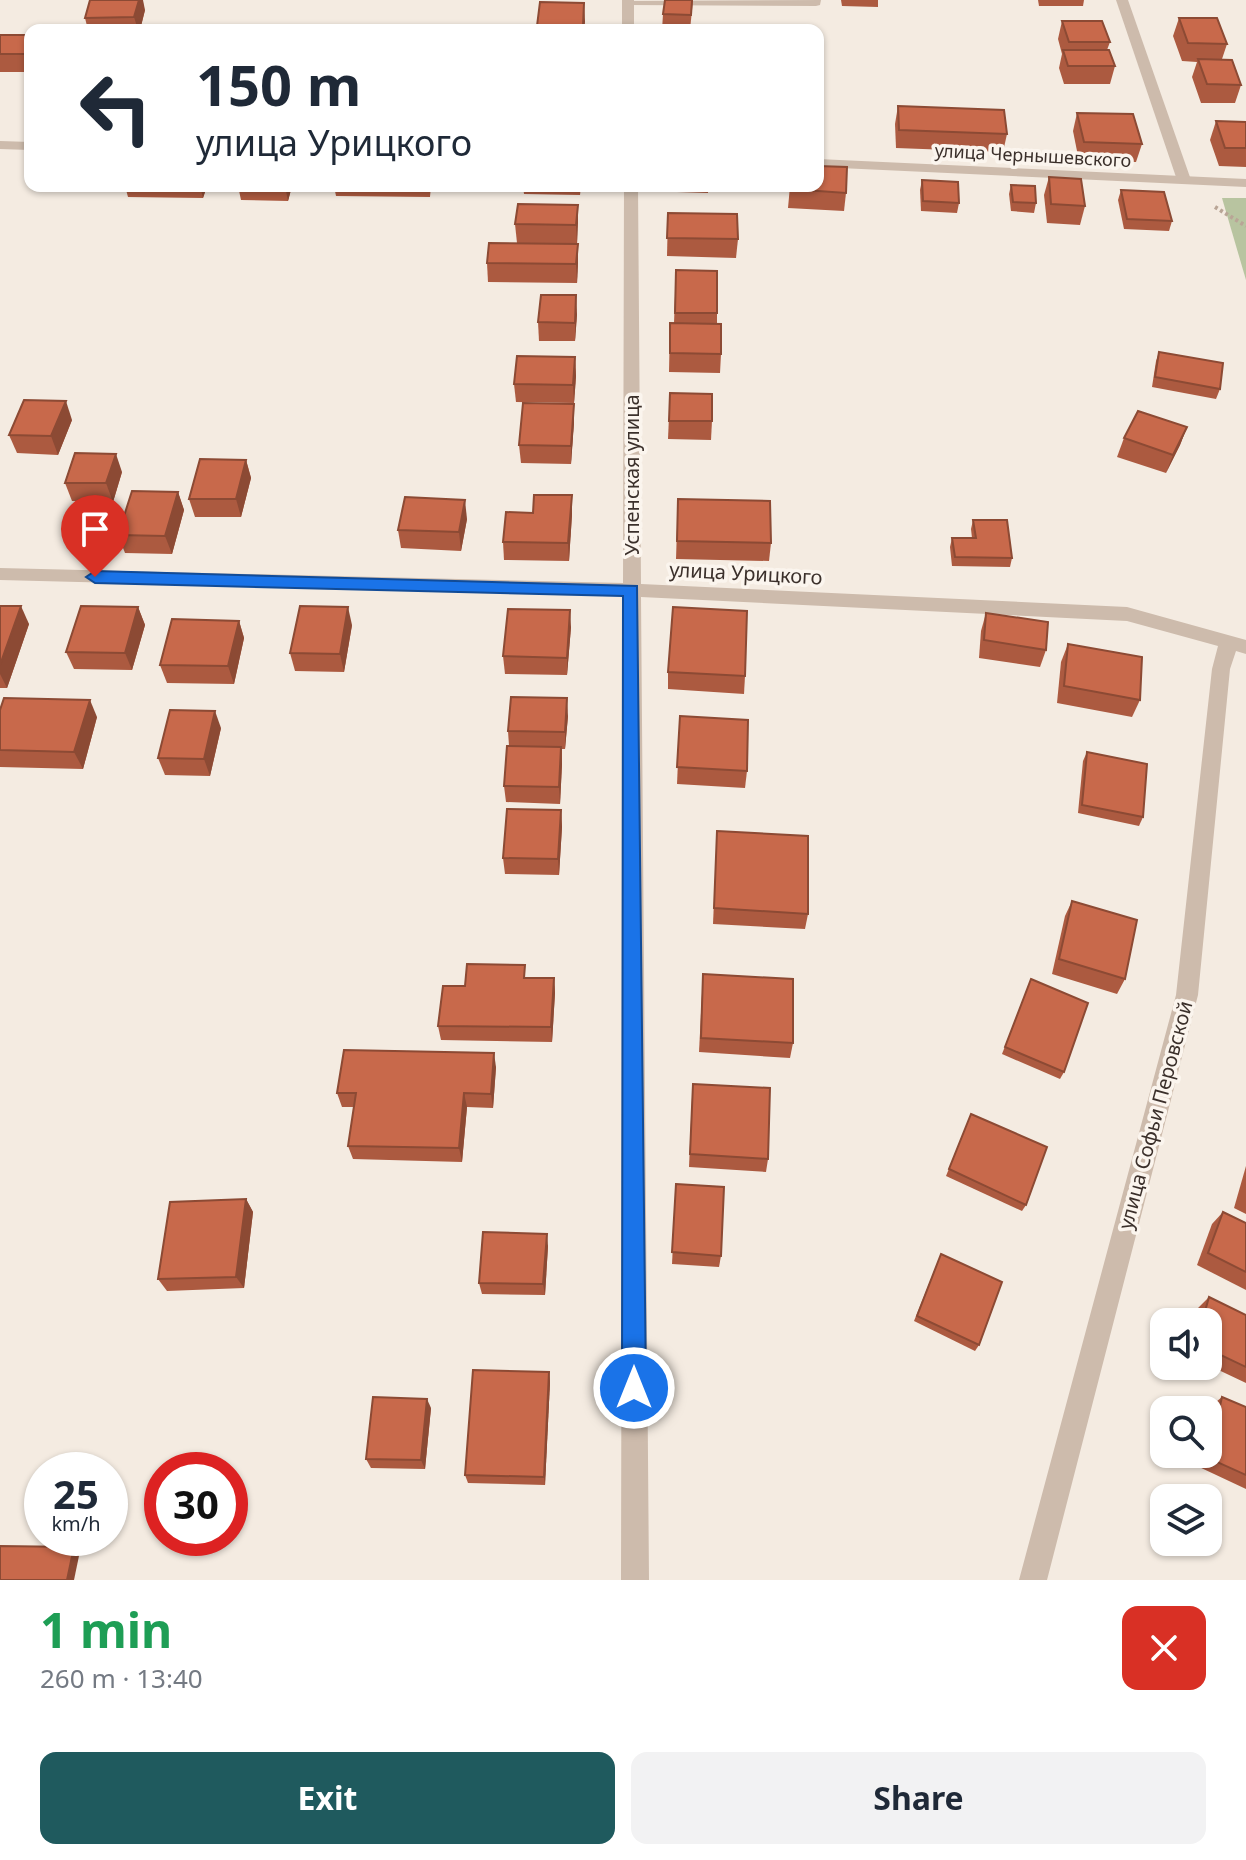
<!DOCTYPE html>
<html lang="en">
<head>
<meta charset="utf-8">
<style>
	:root { --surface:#fff; --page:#f2f2f3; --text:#1f2937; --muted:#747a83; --accent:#1f5a5e }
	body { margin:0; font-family:"Noto Sans",sans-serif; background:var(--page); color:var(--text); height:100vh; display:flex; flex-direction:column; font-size:30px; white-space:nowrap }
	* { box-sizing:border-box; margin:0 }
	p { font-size:26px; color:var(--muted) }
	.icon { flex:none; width:44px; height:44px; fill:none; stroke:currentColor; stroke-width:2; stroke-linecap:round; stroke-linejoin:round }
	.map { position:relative; height:1580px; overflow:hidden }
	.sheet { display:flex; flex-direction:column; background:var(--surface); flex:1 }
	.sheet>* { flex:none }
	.hud { position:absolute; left:24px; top:24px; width:800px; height:168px; border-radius:16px; box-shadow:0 2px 6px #0004; background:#fff; color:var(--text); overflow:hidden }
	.tools { position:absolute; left:1150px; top:1308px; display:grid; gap:16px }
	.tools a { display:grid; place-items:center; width:72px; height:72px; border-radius:16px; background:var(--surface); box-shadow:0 2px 6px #0004; font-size:40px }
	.speed { position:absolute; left:24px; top:1452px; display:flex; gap:16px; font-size:40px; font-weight:700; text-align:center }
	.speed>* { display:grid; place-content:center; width:104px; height:104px; border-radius:50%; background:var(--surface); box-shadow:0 2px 6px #0004; line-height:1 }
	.speed small { font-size:20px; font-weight:400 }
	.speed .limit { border:12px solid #d22; background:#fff; color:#111 }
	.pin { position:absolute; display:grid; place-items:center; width:68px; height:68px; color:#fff; margin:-82px -34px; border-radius:50% 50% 50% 0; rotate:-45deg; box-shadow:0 0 8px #0007 }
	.pin .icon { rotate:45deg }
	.me { position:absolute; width:88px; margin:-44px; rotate:0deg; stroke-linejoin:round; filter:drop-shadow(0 0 6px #0008) }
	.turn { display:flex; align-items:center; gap:28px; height:168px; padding:0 40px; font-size:36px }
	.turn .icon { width:104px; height:104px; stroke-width:2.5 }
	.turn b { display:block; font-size:56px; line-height:68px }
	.round { display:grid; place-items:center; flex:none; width:84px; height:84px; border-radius:16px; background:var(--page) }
	.headline { display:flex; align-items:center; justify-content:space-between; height:136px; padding:0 40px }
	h1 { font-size:48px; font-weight:700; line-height:60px; color:#1e9e55 }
	.button { display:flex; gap:16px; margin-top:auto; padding:16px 40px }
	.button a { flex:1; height:92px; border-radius:16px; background:var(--accent); color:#fff; font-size:32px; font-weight:700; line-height:92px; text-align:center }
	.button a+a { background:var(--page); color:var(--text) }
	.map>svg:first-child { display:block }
	.green { fill:#b8c4a0 }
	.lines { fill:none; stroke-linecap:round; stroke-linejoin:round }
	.path { stroke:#b9a596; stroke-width:4; stroke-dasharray:3 3; stroke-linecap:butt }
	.service { fill:#cdbbac; fill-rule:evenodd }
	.minor { fill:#cdbbac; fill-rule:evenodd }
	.tertiary { fill:#cdbbac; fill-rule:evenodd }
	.wall { fill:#ac5a40 }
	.shaded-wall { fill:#8c4a34 }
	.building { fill:#c8694b; stroke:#8c4a34; stroke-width:2 }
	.route { fill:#1a73e8; stroke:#114b97; stroke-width:2 }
	.labels { text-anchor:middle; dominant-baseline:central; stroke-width:7; stroke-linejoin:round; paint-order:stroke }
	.far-street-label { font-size:18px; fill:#3b302b; stroke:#fbf5ee }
	.street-label { font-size:20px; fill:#3b302b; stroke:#fbf5ee }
</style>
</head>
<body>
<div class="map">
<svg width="1246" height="1580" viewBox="0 0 1246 1580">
	<rect width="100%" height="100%" fill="#f4ebe1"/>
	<polygon class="green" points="1222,198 1246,198 1246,280"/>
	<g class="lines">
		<polyline class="path" points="1215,207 1246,226"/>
		<polygon class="service" points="821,0 820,5 816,6 628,5 622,1"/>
		<g class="minor">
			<rect x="622" y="0" width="12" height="30"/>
			<polygon points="1116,0 1128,0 1191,180 1189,183 1179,183 1177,180"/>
			<polygon points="624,186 638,186 641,584 1127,607 1246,640 1246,654 1236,651 1230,669 1198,995 1047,1580 1019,1580 1176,995 1212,669 1218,646 1127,621 641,597 649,1580 621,1580 623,596 0,580 0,568 623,583"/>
		</g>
		<g class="tertiary">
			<polygon points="0,141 30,142 30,150 0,149"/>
			<polygon points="818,159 1246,179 1246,187 818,167"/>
		</g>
	</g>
	<g class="wall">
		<polygon points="693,0 690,30 662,30 663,14"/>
		<polygon points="841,0 878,0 878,7 842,6"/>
		<polygon points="1038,0 1084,0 1083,6 1039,6"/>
		<polygon points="145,10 140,30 88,30 85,18"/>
		<polygon points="1179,18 1227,44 1222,59 1241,85 1235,103 1201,103 1192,77 1197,62 1182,61 1173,36"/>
		<polygon points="585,21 584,30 537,30 537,26"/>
		<polygon points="1062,21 1110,42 1107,50 1115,66 1110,84 1064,84 1059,68 1062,54 1058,39"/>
		<rect x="0" y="35" width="30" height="37"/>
		<polygon points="898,106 1007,134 1003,152 896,148 895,124"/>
		<polygon points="1077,113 1142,144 1136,162 1079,161 1073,131"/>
		<polygon points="1216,121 1246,122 1246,167 1219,166 1210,140"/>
		<polygon points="1049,177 1085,206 1080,225 1047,223 1044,195"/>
		<polygon points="922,180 959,203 957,213 921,211 920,190"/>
		<polygon points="1011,185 1036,203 1034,213 1011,211 1009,194"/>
		<polygon points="125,186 207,186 203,198 128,197"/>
		<polygon points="238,186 292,186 288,201 241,200"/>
		<polygon points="334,186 431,186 430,197 336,196"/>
		<polygon points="523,186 581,186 580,195 524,194"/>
		<polygon points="678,186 708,186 708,193 677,192"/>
		<polygon points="790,186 818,186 846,193 844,211 788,208"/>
		<polygon points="1121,190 1172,221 1169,231 1124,229 1118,200"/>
		<polygon points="578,205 577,244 517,243 515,224"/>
		<polygon points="668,213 738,239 736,258 667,256"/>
		<polygon points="487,263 578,263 577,283 488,282"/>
		<polygon points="676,270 717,313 717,324 721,354 720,373 669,372 670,323 674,323"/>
		<polygon points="577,314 575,341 539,341 538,322"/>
		<polygon points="1159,352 1220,389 1216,399 1152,387 1156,361"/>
		<polygon points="575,357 576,376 574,403 516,402 514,384"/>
		<polygon points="670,393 712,421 711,440 668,439"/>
		<polygon points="574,404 574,422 571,464 521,463 519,445"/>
		<polygon points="72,420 58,455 17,453 9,435"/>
		<polygon points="1187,427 1180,445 1166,473 1117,457 1124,438"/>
		<polygon points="246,460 251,478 241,517 195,517 189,499"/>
		<polygon points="122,472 113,502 72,501 65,483"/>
		<polygon points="178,492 184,510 172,554 125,553 118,535"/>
		<polygon points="572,495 572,514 569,561 504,560 503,542 533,513"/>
		<polygon points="678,499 771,543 769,561 676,559"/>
		<polygon points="467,519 461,551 401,548 398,530"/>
		<polygon points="973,520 1012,558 1010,567 952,566 950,547 952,538 972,538 971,529"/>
		<polygon points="0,606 29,624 7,688 0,688"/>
		<polygon points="138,607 145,625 132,670 74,669 66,652"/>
		<polygon points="986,613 1046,650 1040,667 979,658 981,631"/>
		<polygon points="239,621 244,638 234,684 167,683 160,665"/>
		<polygon points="352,625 344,672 295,671 290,653"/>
		<polygon points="571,627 567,675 505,674 503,656"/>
		<polygon points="1068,644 1140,700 1132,717 1057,703 1061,662"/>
		<polygon points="668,672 745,676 744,694 668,689"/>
		<polygon points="0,710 97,717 83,769 0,767"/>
		<polygon points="568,716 565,749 562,749 562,764 560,804 506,802 504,786 509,746 508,731"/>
		<polygon points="680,716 747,771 745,788 677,784"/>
		<polygon points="221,728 210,776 165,775 158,758"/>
		<polygon points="1087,752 1143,817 1139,826 1078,813 1083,761"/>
		<polygon points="561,810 562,827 559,875 505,874 503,858"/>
		<polygon points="717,831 808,914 805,929 713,924"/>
		<polygon points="1072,901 1125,979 1117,994 1052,974 1065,916"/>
		<polygon points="703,974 793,1043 790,1058 699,1052"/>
		<polygon points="554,978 555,993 552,1042 441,1040 438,1026 465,986"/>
		<polygon points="1028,987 1064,1072 1060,1079 1002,1054"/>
		<polygon points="496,1067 493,1108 467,1107 462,1162 353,1159 348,1146 354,1107 342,1107 337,1093"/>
		<polygon points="692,1098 768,1159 766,1172 689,1167"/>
		<polygon points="971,1114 1026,1205 1022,1211 946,1176"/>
		<polygon points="1246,1166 1246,1214 1234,1208"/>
		<polygon points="676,1184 721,1256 719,1267 672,1264"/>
		<polygon points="246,1199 253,1212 244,1288 167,1291 158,1279"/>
		<polygon points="1223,1212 1246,1223 1246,1290 1197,1265 1212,1224"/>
		<polygon points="548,1246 545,1295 482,1294 479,1283"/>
		<polygon points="941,1254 979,1345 975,1351 914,1321"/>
		<polygon points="1209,1297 1246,1315 1246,1383 1208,1365 1208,1322 1194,1322 1198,1308"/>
		<polygon points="549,1372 550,1382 545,1485 468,1483 465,1475"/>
		<polygon points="1222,1397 1246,1407 1246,1489 1197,1466 1199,1454 1208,1454 1208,1417 1211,1406"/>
		<polygon points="431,1408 425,1469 371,1468 366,1459"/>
	</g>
	<g class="shaded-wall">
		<polygon points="139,0 143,0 145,10 140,30 138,30 134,17"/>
		<polygon points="584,3 585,21 584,30 583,30"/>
		<polygon points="200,186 207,186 203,198"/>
		<polygon points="285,186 292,186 288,201"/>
		<polygon points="578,205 578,223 577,244 576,225"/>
		<polygon points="578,244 578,263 577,283 576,264"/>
		<polygon points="576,295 577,314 575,341 575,323"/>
		<polygon points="575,357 576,376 574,403 573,385"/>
		<polygon points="66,401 72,420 58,455 51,436"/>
		<polygon points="574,404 574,422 571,464 571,446"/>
		<polygon points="1187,427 1180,445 1166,473 1173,455"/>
		<polygon points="116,454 122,472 113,502 106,483"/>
		<polygon points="246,460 251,478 241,517 236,499"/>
		<polygon points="178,492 184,510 172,554 165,536"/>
		<polygon points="572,495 572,514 569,561 568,543"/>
		<polygon points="465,500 467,519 461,551 459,532"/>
		<polygon points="21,606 29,624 7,688 0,674 0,665"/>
		<polygon points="138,607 145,625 132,670 125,653"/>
		<polygon points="348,607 352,625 344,672 340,654"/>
		<polygon points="570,610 571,627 567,675 567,658"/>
		<polygon points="239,621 244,638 234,684 228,666"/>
		<polygon points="567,698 568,716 565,749 565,732"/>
		<polygon points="90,700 97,717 83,769 74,752"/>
		<polygon points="215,711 221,728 210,776 204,759"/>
		<polygon points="561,747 562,764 560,804 559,787"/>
		<polygon points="561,810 562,827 559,875 558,859"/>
		<polygon points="554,978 555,993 552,1042 551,1027"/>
		<polygon points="494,1053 496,1067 493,1108 491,1094"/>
		<polygon points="464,1093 467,1107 462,1162 459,1148"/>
		<polygon points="246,1199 253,1212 244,1288 236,1277"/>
		<polygon points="547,1234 548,1246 545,1295 543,1284"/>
		<polygon points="549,1372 550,1382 545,1485 544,1477"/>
		<polygon points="427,1399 431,1408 425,1469 421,1460"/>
		<polygon points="74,1547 80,1551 74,1580 67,1580"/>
	</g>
	<g class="building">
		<polygon points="90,0 139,0 134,17 85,18"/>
		<polygon points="665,0 692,0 691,15 663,14"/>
		<polygon points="540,2 584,3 583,26 537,26"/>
		<polygon points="1179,18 1217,18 1227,44 1188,43"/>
		<polygon points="1062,21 1102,21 1110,42 1069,42"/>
		<polygon points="0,35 30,35 30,50 28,54 0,54"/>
		<polygon points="1063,50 1109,50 1115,66 1068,66"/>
		<polygon points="1198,59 1232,60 1241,85 1207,84"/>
		<polygon points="898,106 1004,110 1007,134 899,130"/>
		<polygon points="1077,113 1133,114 1142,144 1084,142"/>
		<polygon points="1216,121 1246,122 1246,148 1225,148"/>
		<polygon points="818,166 847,167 846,193 790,189 790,186 818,186"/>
		<polygon points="1049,177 1081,179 1085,206 1051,204"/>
		<polygon points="922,180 958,182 959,203 923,201"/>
		<polygon points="1011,185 1035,186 1036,203 1013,202"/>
		<polygon points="1121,190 1164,192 1172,221 1127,219"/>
		<polygon points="518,204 578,205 576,225 515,224"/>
		<polygon points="668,213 737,214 738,239 667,238"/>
		<polygon points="489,243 578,244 576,264 487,263"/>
		<polygon points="676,270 717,271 717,313 675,313"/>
		<polygon points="541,295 576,295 575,323 538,322"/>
		<polygon points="670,323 721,324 721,354 670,353"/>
		<polygon points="1159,352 1223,363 1220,389 1155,377"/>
		<polygon points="517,356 575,357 573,385 514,384"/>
		<polygon points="670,393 712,394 712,421 669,421"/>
		<polygon points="24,400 66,401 51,436 9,435"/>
		<polygon points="523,403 574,404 571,446 519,445"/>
		<polygon points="1138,411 1187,427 1173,455 1124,438"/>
		<polygon points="75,453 116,454 106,483 65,483"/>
		<polygon points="200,459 246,460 236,499 189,499"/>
		<polygon points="132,491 178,492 165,536 118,535"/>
		<polygon points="534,495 572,495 568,543 503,542 506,512 533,513"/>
		<polygon points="405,497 465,500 459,532 398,530"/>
		<polygon points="678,499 770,501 771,543 677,541"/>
		<polygon points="973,520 1007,520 1012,558 955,557 952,538 976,538"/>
		<polygon points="0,606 21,606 0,665"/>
		<polygon points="81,606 138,607 125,653 66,652"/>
		<polygon points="300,606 348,607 340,654 290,653"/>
		<polygon points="673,607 747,611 745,676 668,672"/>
		<polygon points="508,609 570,610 567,658 503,656"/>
		<polygon points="986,613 1048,622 1046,650 984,640"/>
		<polygon points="172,619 239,621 228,666 160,665"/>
		<polygon points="1068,644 1142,657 1140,700 1064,686"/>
		<polygon points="511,697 567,698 565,732 508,731"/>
		<polygon points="4,698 90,700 74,752 0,750 0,710"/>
		<polygon points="170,710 215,711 204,759 158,758"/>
		<polygon points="680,716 748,720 747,771 677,767"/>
		<polygon points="507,746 561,747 559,787 504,786"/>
		<polygon points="1087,752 1147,764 1143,817 1082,805"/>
		<polygon points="507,809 561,810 558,859 503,858"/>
		<polygon points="717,831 808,836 808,914 714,908"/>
		<polygon points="1072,901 1137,920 1125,979 1059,959"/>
		<polygon points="467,964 525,965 524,978 554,978 551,1027 438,1026 443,986 465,986"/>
		<polygon points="703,974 793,979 793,1043 701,1038"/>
		<polygon points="1031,979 1088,1003 1064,1072 1005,1047"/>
		<polygon points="344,1050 494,1053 491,1094 464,1093 459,1148 348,1146 356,1093 337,1093"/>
		<polygon points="693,1084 770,1088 768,1159 690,1154"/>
		<polygon points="971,1114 1047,1147 1026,1205 949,1169"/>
		<polygon points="676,1184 724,1187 721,1256 672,1252"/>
		<polygon points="246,1199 236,1277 158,1279 170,1202"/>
		<polygon points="1223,1212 1246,1223 1246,1272 1208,1253"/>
		<polygon points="483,1232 547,1234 543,1284 479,1283"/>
		<polygon points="941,1254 1002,1282 979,1345 917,1316"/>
		<polygon points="1209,1297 1246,1315 1246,1367 1208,1349 1208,1322 1202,1322"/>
		<polygon points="473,1370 549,1372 544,1477 465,1475"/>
		<polygon points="373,1397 427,1399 421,1460 366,1459"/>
		<polygon points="1222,1397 1246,1407 1246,1475 1208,1458"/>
		<polygon points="0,1546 74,1547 67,1580 0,1580"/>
	</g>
	<polygon class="route" points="95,571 637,586 646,1388 642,1397 634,1400 626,1397 622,1388 623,596 95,583 86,577"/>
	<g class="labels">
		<g class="far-street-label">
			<text transform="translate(1033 155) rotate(3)">улица Чернышевского</text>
		</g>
		<g class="street-label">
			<text transform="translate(631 475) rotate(-90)">Успенская улица</text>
			<text transform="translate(746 573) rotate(3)">улица Урицкого</text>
			<text transform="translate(1155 1115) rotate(-75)">улица Софьи Перовской</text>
		</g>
	</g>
</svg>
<div class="tools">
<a><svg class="icon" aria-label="sound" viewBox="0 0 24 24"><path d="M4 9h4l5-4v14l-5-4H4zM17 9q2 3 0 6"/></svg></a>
<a><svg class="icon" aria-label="search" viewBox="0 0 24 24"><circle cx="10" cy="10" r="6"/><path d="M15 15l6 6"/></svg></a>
<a><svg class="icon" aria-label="layers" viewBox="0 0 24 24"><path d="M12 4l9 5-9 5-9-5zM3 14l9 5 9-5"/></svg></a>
</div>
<div class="speed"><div>25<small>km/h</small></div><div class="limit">30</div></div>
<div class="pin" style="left:95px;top:577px;background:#d93025"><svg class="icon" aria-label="arrive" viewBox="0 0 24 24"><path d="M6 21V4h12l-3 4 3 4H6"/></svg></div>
<svg class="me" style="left:634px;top:1388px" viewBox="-20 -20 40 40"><circle r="17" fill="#1a73e8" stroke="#fff" stroke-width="3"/><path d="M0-11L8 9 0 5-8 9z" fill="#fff"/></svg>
<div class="hud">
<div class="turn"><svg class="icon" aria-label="left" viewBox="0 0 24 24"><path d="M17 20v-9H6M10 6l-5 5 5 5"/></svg><div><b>150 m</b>улица Урицкого</div></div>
</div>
</div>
<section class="sheet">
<div class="headline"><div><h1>1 min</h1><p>260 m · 13:40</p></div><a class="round" style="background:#d93025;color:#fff"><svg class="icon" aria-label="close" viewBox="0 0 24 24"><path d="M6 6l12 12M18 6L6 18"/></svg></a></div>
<div class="button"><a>Exit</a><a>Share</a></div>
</section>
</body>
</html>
